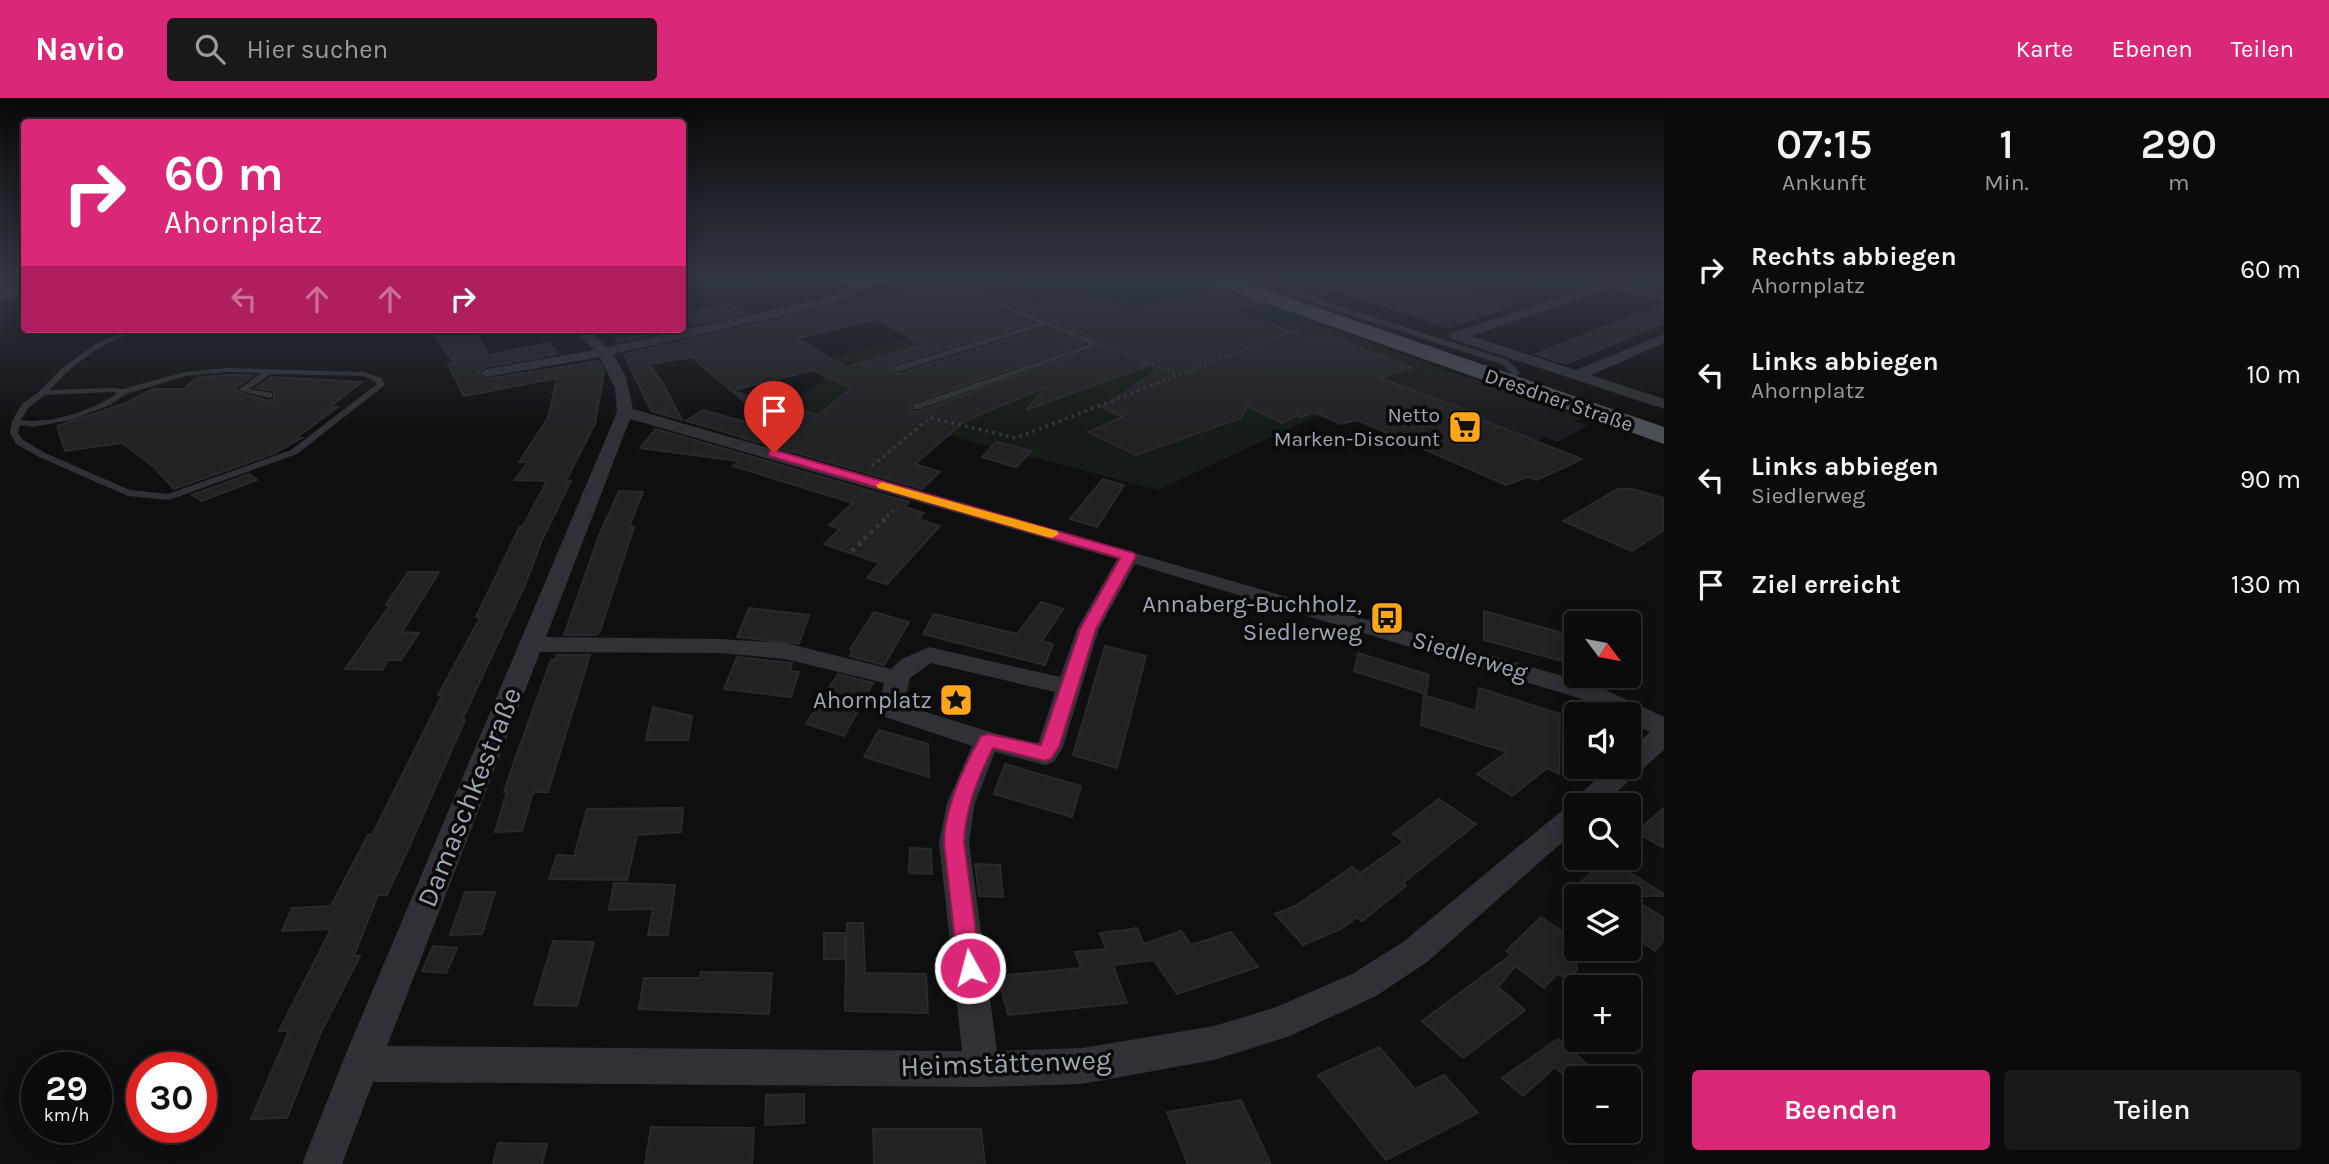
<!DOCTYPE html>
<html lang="de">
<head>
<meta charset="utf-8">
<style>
	:root { --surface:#0b0b0d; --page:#19191b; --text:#f1f3f6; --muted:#9a9b9d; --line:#2b2b2e; --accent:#db2777 }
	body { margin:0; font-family:Karla,sans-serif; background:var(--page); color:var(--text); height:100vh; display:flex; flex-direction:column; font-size:26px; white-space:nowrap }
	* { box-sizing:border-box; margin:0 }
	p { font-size:23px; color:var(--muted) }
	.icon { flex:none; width:38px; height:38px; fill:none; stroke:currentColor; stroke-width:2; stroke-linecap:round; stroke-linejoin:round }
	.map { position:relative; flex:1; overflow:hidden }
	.panel { display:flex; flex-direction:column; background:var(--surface); width:665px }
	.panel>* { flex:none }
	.hud { position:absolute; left:21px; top:21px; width:665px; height:214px; border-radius:7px; box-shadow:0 4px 18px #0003,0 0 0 2px var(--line); background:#db2777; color:#fff; overflow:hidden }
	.needle { width:46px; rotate:122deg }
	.controls { position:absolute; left:1564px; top:513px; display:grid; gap:14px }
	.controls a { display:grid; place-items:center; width:77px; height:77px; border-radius:7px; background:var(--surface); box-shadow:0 4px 18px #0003,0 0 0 2px var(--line); font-size:35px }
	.speed { position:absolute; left:21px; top:954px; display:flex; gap:14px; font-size:35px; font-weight:700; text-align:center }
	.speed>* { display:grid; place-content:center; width:91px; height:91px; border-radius:50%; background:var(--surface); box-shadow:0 4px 18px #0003,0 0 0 2px var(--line); line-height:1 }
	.speed small { font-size:18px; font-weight:400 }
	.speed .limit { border:10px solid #d22; background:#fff; color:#111 }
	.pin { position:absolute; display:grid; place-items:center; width:60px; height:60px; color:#fff; margin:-72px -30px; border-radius:50% 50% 50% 0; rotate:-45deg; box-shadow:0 0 7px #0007 }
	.pin .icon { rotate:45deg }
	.me { position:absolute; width:77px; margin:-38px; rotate:353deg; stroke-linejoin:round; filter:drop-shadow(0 0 5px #0008) }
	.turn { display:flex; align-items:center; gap:24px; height:147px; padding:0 28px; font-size:32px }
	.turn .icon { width:91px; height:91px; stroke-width:2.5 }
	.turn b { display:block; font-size:49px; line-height:60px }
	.lanes { display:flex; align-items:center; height:66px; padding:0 28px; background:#0003; justify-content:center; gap:35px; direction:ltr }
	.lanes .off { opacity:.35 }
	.eta { display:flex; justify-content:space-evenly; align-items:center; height:119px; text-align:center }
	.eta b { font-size:42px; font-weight:600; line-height:49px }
	.action { display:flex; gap:14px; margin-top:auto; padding:14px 28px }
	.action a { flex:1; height:80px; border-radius:7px; background:var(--accent); color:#fff; font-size:28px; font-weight:600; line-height:80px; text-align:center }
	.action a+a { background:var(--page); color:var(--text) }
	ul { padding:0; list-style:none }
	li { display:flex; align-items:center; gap:21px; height:105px; padding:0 28px }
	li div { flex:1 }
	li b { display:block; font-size:26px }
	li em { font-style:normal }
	header { display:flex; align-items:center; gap:42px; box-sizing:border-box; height:98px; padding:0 35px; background:var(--accent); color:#fff }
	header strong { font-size:33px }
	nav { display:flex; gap:38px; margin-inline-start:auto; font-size:24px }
	.search { width:490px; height:63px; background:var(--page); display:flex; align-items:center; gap:18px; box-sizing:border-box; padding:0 24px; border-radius:7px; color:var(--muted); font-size:26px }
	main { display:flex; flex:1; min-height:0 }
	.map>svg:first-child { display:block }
	.built { fill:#1a1b1e }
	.green { fill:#151b16 }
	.building { fill:#222225; stroke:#29292d; stroke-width:2; fill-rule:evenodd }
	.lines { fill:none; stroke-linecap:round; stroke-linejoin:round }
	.path-far2 { stroke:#36383d; stroke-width:2.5; stroke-dasharray:2 3.5; stroke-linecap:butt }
	.path-far1 { stroke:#36383d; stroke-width:3.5; stroke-dasharray:2.5 4.5; stroke-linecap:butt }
	.path { stroke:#36383d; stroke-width:4.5; stroke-dasharray:3.5 5; stroke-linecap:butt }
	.service { fill:#303136; fill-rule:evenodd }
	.minor { fill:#303136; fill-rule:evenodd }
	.secondary { fill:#3e4046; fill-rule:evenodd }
	.primary { fill:#4b4e55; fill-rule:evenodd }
	.route { fill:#db2777; stroke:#8e194d; stroke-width:2 }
	.slow { fill:#f59e0b }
	.labels { text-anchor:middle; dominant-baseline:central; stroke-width:7; stroke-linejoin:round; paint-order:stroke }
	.far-street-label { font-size:21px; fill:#9ea6b3; stroke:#0a0a0b }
	.far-poi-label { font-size:21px; fill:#9ea6b3; stroke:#0a0a0b; text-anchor:end }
	.poi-label { font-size:24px; fill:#9ea6b3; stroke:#0a0a0b; text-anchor:end }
	.street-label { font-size:24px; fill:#9ea6b3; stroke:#0a0a0b }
	.near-street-label { font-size:28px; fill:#9ea6b3; stroke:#0a0a0b }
</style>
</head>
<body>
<header>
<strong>Navio</strong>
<div class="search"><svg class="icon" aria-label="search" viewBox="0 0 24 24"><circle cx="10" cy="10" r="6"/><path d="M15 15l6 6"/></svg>Hier suchen</div>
<nav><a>Karte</a><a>Ebenen</a><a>Teilen</a></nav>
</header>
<main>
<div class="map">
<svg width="1664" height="1066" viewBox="0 0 1664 1066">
	<rect width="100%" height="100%" fill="#0f0f11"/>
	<polygon class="built" points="1437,269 1585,319 1574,323 1588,328 1558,344 1544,339 1503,364 1353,301"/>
	<polygon class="green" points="1127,181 1200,181 1437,269 1353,301 1158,392 851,312 791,356 738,341 825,280 805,267"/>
	<g class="building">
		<polygon points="1268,181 1344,181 1346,184 1302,193"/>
		<polygon points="1359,181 1401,181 1417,186 1430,182 1516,206 1449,229 1343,194 1361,189"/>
		<path d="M939,185l92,40 -139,41 -1,9 9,1 145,-46 38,16 -171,59 -2,6 3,3 7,-1 183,-66 -1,-3 -125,-53 30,11 12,-4 18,8 43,-12 48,20 91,-23 39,14 -30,8 87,28 15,-3 82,32 -33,10 85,31 -5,2 123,48 -45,21 -9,-3 -22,8 -149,-65 -16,4 -27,-12 -13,5 -4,-2 -14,8 -36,-17 -6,12 -105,37 -48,-23 35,-15 -21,-10 54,-35 -4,-8 -126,46 22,-24 -83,35 -50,43 25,8 -18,17 -236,-68 17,-11 75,21 -46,-40 85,24 35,-26 -39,-19 -82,21 -39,-34 -43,7 13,18 20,38 -31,-9 -27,-57zM876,221l48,26 -78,22 -49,-29z"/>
		<polygon points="730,206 746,215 682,229 682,216"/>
		<polygon points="1664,206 1664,225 1566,266 1536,256"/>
		<polygon points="431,231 473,231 488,257 549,245 557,256 486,269 478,274 486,281 599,263 604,273 595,326 566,383 571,383 543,440 525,487 462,622 465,622 411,745 387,797 378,797 354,858 360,858 321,934 287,1020 251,1021 289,933 279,933 331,831 282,833 292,810 331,808 368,737 372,737 442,597 438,597 480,520 476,519 520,428 523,428 547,383 515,382 528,364 519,364 548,320 557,280 464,298 448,266 454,265"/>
		<polygon points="612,231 675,231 618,244"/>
		<polygon points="228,277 253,277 236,290 236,293 268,303 274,301 274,293 256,290 272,279 362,284 330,309 338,309 297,339 302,340 273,356 174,391 154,369 122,345 65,353 57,328 126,305 153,291 184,291 196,280"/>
		<polygon points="656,331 909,404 904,409 924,415 918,421 940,428 887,486 867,480 879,465 824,446 840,431 829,427 853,405 733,368 739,363 640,350"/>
		<polygon points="996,344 1032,353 1016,369 982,359"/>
		<polygon points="249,376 257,382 202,403 192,397"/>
		<polygon points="1103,381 1124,387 1097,429 1070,421"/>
		<polygon points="1618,391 1632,391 1664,400 1664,432 1632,453 1563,423"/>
		<polygon points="619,393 643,394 629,429 634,429 600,533 596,537 564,537 600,435"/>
		<polygon points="408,474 439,474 402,534 419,535 401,562 388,562 382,572 345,571 390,507 386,507"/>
		<polygon points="1041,504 1063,511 1042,543 1053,546 1045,567 923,536 934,516 1017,536"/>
		<polygon points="749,510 809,517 799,546 737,539"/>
		<polygon points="1484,513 1577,539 1577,567 1484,542"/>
		<polygon points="874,514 909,524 884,567 850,558 853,552 850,551"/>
		<polygon points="1105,548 1146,558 1117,670 1073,657"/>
		<polygon points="1358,555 1429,577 1426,596 1354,573"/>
		<polygon points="557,557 590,557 548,694 533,694 522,733 495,734 507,694 504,694 514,664 551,562 555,562"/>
		<polygon points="737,559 792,565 790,573 799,574 791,599 724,591"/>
		<polygon points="838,576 873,585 844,638 806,626"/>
		<polygon points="1479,590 1560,616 1559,676 1547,670 1512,698 1477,676 1507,654 1421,627 1424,597 1476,613"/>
		<polygon points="653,609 692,618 688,642 646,642"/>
		<polygon points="879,632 928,646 929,679 864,659"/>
		<polygon points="1005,666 1081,688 1072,719 994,696"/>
		<polygon points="1439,701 1476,726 1403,785 1406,788 1362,823 1357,819 1341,831 1303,847 1275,816 1297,807 1352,769 1360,775 1404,744 1393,736"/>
		<polygon points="683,710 681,734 637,737 627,782 549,781 557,757 574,758 587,711"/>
		<polygon points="1664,710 1664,750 1636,734"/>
		<polygon points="910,750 931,751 932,776 909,775"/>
		<polygon points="1606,760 1664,796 1664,798 1589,798 1576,789"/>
		<polygon points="975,766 1000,767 1003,799 979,798"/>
		<polygon points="614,785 675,787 668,837 648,837 653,811 609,812"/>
		<polygon points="465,794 495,794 482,836 450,837"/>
		<polygon points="1629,798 1664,820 1664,842 1655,853 1629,836"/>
		<polygon points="1541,819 1577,844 1577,850 1582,850 1575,858 1577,872 1565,881 1558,875 1544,890 1515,868 1498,889 1525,912 1463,960 1422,923 1511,857 1506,853"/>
		<polygon points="847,825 863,825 865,875 926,876 928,915 845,913"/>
		<polygon points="1137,830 1144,846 1181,833 1191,847 1231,834 1258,869 1177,896 1154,862 1113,867 1127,905 1008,917 998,878 1081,870 1075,854 1106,851 1100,835"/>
		<rect x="824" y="835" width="21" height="26"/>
		<polygon points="553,843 594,844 577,908 534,907"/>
		<polygon points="433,848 457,850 446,875 422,873"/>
		<polygon points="701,874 772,875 769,916 639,911 644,880 700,880"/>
		<polygon points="1558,941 1595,973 1586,980 1577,980 1576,988 1555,969 1523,998 1502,980"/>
		<polygon points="1379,949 1415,991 1444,977 1478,1015 1386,1062 1318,977"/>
		<polygon points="804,996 804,1025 765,1027 766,997"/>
		<polygon points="1241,1002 1271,1066 1188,1066 1167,1014"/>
		<polygon points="651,1029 754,1030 752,1066 645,1066"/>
		<polygon points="873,1031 981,1031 985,1066 874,1066"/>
		<polygon points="498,1045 547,1046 542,1066 493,1066"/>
	</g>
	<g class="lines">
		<g class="path-far2">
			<polyline points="1067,218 1191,181"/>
			<polyline points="1111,250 1178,276"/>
			<polyline points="1153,287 1299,230"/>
		</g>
		<g class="path-far1">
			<polyline points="931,320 1016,340 1158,285"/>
			<polyline points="872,368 927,322"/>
			<polyline points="887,419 898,409"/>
		</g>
		<polyline class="path" points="852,453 889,417"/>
		<g class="service">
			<polygon points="23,181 0,186 0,182"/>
			<polygon points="937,181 946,181 1101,246 919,311 913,311 913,307 1090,246 1045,227 899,273 893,273 893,269 1039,225"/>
			<polygon points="1250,181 1260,181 1307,198 1352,185 1347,181 1355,181 1359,185 1359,187 1314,200 1508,262 1520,275 1508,286 1502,286 1502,282 1511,275 1502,266 1343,215"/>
			<path d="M130,231h11c-9,5 -21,8 -31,13 -23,12 -43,28 -60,48l61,-2 12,1 62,-17 43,-4 136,4 17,6 4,7 -88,69 -128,46 -41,-4 -89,-39 -23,-13 -6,-11 2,-12 10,-17 18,-13 20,-21 34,-25zM228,274l33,1 -23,17 31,8 3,-1v-4l-23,-4 22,-15 92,2 12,6 2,2 -86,66 -123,44 -38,-4 -85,-37 -22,-13 -5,-7 2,-8 13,2 37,-7 40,-15 16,-11 60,-18zM111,294l6,1c-21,17 -70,32 -96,27l7,-12 17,-13z"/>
		</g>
		<g class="minor">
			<path d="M852,181h10l-1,13 -35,14 -213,48 13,23 7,32 964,277 67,31v33l-62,55h-25v24l-150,133 -51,34 -86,40 -76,24 -132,24 -100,3 -609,-5 -31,82h-40l45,-113 270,-639 -2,-24 -15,-31 -113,20 -7,-4 7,-4 107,-19 -21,-21h15l19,18 210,-47 34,-13zM630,321l487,140 -40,70 -17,48 -131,-30 -27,12 -11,10 -106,-26 -65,-4 -174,-2zM1135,466l444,134 34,16h16v8l21,10 -21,19v15h-19l-39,37 -168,139 -51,32 -78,34 -60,18 -132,22 -85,3 -28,-209 6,-39 20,-51 50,13 9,-3 9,-15 36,-118zM540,554l180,1 65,6 99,24 -6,27 4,6 90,30 -25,57 -8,39 23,209 -575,-5zM931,565l124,29 -17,52 -48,-12 -86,-27 6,-27z"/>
			<polygon points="1594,181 1613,182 1664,196 1664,204 1612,190 1471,238 1576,272 1664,236 1664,245 1591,277 1664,301 1664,311 1452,241 1450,238 1452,235 1599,187 1595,186"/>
		</g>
		<polygon class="secondary" points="24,188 24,198 0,202 0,192"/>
		<g class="primary">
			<path d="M832,181h62c-9,9 -53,9 -62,0z"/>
			<polygon points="1206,181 1235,181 1664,329 1664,346 1209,185"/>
		</g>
	</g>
	<linearGradient id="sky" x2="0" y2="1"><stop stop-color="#080809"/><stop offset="0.55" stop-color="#313743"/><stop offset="1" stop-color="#313743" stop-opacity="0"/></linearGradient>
	<rect width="1664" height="330" fill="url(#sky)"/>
	<path class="route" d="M774,352l360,103 2,3 -40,73 -37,118 -8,12 -6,2 -52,-13c-15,29 -28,62 -29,94l17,126 -3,8 -8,3 -9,-3 -3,-8 -14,-126c1,-36 19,-74 37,-106l7,-2 53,11 39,-116 40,-71 -351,-102v-5z"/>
	<polygon class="slow" points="882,384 1057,433 1059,436 1052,440 1047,439 878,390 876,387"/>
	<defs>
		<symbol id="supermarket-square" viewBox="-11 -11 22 22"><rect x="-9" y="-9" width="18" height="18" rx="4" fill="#ffa518" stroke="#0a0a0b"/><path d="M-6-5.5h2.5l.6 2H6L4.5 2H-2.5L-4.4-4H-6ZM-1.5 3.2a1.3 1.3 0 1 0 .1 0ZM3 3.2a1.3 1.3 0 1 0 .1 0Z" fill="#111"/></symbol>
		<symbol id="bus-square" viewBox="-11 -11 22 22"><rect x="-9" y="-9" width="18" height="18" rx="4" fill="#ffa518" stroke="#0a0a0b"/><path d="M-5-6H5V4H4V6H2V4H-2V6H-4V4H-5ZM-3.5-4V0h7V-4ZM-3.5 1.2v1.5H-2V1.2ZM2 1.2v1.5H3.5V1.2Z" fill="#111"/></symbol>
		<symbol id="sight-square" viewBox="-11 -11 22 22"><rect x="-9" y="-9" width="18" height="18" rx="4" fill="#ffa518" stroke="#0a0a0b"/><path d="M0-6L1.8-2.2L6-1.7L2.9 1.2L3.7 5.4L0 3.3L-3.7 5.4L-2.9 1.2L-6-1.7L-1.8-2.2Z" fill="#111"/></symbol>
	</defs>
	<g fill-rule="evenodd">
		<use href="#supermarket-square" x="1446" y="310" width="38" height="38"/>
		<use href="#bus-square" x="1368" y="501" width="38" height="38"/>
		<use href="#sight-square" x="937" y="583" width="38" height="38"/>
	</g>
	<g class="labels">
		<g class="far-street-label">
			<text transform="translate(1559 302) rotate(19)">Dresdner Straße</text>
		</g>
		<g class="far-poi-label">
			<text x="1440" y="317">Netto<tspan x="1440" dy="24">Marken-Discount</tspan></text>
		</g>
		<g class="poi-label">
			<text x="1362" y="506">Annaberg-Buchholz,<tspan x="1362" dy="28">Siedlerweg</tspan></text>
			<text x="932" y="602">Ahornplatz</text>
		</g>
		<g class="street-label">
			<text transform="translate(1470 558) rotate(17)">Siedlerweg</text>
		</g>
		<g class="near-street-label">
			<text transform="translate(469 699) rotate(-68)">Damaschkestraße</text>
			<text transform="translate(1006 965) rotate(-2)">Heimstättenweg</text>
		</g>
	</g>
</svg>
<div class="controls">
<a><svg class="needle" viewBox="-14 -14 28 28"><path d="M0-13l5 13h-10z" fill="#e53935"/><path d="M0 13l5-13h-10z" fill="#9a9b9d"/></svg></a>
<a><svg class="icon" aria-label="sound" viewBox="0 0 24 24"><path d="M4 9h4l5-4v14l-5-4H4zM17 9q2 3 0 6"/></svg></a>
<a><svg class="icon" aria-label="search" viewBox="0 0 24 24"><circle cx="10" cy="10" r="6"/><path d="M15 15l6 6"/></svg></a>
<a><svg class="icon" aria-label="layers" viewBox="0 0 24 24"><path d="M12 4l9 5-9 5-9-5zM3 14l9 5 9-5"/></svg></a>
<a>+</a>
<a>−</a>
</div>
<div class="speed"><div>29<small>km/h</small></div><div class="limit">30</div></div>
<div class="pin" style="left:774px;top:355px;background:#d93025"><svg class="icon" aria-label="arrive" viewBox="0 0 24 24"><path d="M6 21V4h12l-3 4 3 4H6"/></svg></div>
<svg class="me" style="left:970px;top:870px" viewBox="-20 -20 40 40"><circle r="17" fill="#db2777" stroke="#fff" stroke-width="3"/><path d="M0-11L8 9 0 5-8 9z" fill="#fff"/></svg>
<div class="hud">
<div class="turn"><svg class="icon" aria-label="right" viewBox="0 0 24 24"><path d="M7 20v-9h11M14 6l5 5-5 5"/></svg><div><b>60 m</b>Ahornplatz</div></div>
<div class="lanes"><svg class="icon off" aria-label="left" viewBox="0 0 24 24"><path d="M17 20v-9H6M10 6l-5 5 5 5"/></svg><svg class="icon off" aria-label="ahead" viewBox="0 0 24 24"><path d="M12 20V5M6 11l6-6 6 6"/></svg><svg class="icon off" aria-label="ahead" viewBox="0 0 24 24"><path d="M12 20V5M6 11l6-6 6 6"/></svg><svg class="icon" aria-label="right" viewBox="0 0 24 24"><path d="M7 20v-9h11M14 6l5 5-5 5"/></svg></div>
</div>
</div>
<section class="panel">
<div class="eta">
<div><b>07:15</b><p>Ankunft</p></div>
<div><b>1</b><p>Min.</p></div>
<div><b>290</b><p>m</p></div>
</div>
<ul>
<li><svg class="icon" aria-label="right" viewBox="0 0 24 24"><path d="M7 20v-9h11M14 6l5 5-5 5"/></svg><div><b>Rechts abbiegen</b><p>Ahornplatz</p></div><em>60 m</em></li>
<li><svg class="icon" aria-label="left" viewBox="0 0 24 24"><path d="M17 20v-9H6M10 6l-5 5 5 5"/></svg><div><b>Links abbiegen</b><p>Ahornplatz</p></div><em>10 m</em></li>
<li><svg class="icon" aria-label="left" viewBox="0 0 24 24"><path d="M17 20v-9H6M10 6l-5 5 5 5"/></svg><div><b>Links abbiegen</b><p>Siedlerweg</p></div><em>90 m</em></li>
<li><svg class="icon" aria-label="arrive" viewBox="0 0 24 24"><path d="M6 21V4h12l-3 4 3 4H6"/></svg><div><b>Ziel erreicht</b></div><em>130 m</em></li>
</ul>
<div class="action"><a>Beenden</a><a>Teilen</a></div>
</section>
</main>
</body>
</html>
